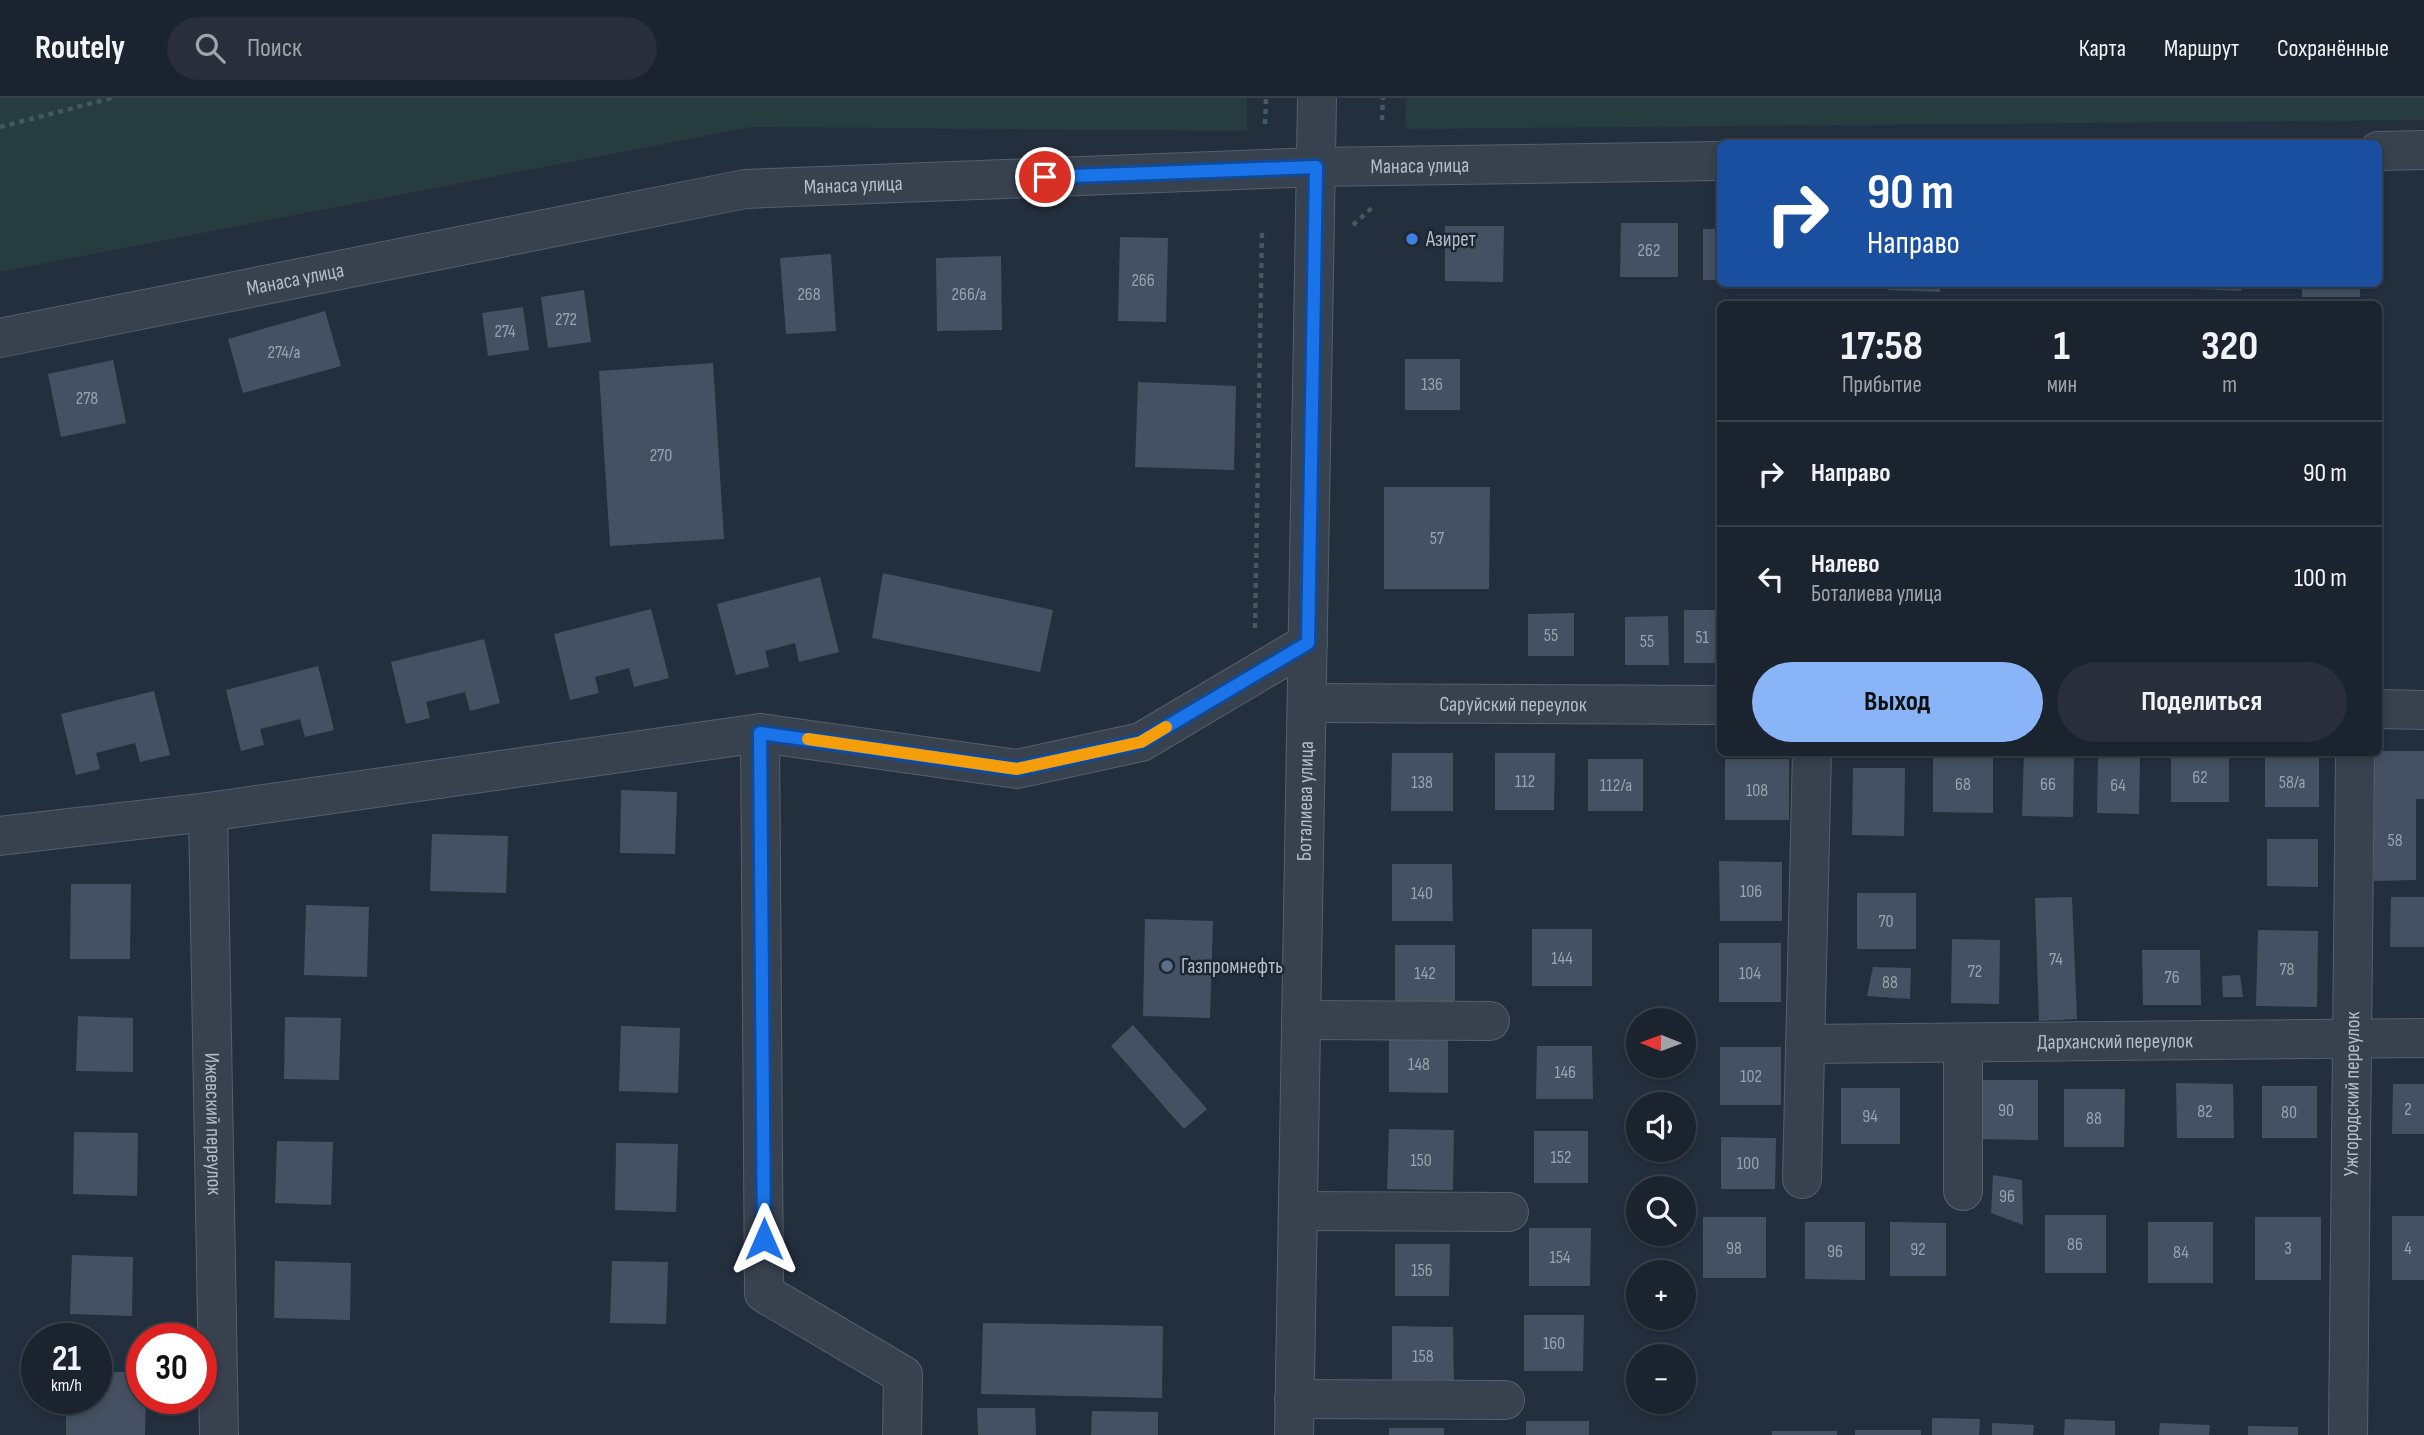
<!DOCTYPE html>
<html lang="ru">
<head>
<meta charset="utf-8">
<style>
	:root { --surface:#1b232e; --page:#282f3a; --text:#f1f3f6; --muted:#a0a4aa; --line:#39404a; --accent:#8ab4f8 }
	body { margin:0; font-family:"Sofia Sans Condensed",sans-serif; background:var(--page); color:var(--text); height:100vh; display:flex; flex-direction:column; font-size:26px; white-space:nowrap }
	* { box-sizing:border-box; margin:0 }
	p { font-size:23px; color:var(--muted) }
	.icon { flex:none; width:38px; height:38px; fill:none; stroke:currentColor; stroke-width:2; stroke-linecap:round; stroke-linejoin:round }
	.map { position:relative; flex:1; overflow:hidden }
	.drawer { position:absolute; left:1717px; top:203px; width:665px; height:455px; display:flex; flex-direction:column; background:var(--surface); border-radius:10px; box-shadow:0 4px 10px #0003,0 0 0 2px var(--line) }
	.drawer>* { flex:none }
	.guide { position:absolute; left:1717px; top:42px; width:665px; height:147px; border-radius:10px; box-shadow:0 4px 10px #0003,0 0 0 2px var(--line); background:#1a4fa0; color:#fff; overflow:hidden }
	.needle { width:46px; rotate:271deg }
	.controls { position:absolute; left:1626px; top:910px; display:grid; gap:14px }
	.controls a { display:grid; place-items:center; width:70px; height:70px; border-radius:50%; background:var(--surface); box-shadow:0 4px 10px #0003,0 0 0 2px var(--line); font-size:35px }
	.speed { position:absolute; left:21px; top:1225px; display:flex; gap:14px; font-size:35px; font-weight:700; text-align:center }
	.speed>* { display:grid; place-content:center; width:91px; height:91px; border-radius:50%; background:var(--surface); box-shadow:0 4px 10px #0003,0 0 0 2px var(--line); line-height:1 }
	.speed small { font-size:18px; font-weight:400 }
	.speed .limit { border:10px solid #d22; background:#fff; color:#111 }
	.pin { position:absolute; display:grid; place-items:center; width:60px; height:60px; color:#fff; margin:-30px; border:4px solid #fff; border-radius:50%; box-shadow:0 2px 7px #0007 }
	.me { position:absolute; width:77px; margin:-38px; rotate:0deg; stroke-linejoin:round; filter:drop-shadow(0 0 5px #0008) }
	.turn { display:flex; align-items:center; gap:24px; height:147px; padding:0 35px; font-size:32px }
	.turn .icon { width:91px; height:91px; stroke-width:2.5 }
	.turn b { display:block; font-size:49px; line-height:60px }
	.eta { display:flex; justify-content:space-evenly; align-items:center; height:119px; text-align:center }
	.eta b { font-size:42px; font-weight:700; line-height:49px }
	.primary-button { display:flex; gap:14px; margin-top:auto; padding:14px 35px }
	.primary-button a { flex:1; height:80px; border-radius:42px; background:var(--accent); color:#111; font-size:28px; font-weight:700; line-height:80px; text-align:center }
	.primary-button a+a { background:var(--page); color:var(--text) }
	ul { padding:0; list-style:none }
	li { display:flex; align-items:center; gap:21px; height:105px; padding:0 35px; border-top:2px solid var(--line) }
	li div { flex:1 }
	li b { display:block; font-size:26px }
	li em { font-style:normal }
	header { display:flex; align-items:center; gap:42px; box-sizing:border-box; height:98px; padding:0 35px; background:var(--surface); border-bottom:2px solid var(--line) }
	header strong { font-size:33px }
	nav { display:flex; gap:38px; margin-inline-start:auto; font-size:24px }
	.search { width:490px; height:63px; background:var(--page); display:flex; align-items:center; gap:18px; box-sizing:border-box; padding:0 24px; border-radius:38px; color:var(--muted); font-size:26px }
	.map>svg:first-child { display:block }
	.green { fill:#263c3f }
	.building { fill:#455162 }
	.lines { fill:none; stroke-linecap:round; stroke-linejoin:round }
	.minor-casing { stroke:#565f6c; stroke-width:40 }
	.path { stroke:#44595c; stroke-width:4.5; stroke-dasharray:5 5; stroke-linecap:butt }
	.minor { stroke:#38414e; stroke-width:38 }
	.route-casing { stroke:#114b97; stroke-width:18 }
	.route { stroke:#1a73e8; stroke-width:12 }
	.slow { stroke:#f59e0b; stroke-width:12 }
	.shop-dot { fill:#3f7fe0; stroke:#1d2633; stroke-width:2.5 }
	.service-dot { fill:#5c6f8a; stroke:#1d2633; stroke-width:2.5 }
	.labels { text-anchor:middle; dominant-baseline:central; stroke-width:5; stroke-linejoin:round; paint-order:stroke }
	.number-label { font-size:18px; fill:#98a1af }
	.street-label { font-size:21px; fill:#b4bcc9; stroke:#1d2633 }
	.poi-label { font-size:21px; fill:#b4bcc9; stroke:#1d2633; text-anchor:start }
</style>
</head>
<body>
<header>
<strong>Routely</strong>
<div class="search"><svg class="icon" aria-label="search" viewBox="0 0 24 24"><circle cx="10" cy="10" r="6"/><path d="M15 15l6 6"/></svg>Поиск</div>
<nav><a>Карта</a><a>Маршрут</a><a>Сохранённые</a></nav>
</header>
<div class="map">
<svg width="2424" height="1337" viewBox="0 0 2424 1337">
	<rect width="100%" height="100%" fill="#242f3e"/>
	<g class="green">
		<polygon points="0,0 1247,0 1247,33 751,29 0,174"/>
		<polygon points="1406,0 2424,0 2424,22 1405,31"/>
	</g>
	<g class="building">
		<polygon points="1621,125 1678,125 1678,179 1620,179"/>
		<polygon points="1445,128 1504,128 1503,184 1445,183"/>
		<rect x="1703" y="131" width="17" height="51"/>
		<polygon points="1120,139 1168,140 1166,224 1118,223"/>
		<polygon points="831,156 836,233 786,236 780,160"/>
		<polygon points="1001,158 1002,232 937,233 936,160"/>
		<polygon points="1888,186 1941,186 1940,194 1888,192"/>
		<polygon points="2198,186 2242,186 2241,193 2197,191"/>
		<rect x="2302" y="186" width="58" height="13"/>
		<polygon points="584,192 591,244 548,250 541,199"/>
		<polygon points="523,209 529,252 488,258 482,215"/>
		<polygon points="325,213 341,268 243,295 228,241"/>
		<rect x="1405" y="261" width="55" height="51"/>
		<polygon points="113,262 126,325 61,339 48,276"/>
		<polygon points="713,265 724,441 610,448 599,273"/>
		<polygon points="1138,284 1236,288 1234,372 1135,369"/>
		<polygon points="1384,389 1490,389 1489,491 1384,491"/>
		<polygon points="883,475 1053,512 1040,574 872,540"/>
		<polygon points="820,479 839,554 799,564 795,545 765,553 769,569 736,577 717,506"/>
		<polygon points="651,511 669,580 634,589 629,570 595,579 599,595 570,602 554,536"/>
		<rect x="1684" y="512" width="36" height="53"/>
		<polygon points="1574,515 1574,558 1528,558 1528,516"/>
		<polygon points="1668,518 1669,567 1625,567 1625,519"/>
		<polygon points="484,541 500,605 470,613 465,594 426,604 430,620 406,626 391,564"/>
		<polygon points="318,568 334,632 305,639 300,621 260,631 264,647 241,653 226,592"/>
		<polygon points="154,593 170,657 140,664 135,645 96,655 100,671 76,677 61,616"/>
		<polygon points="2378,653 2424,653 2424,701 2416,701 2416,782 2374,783 2373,654"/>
		<polygon points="2024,654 2074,654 2073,719 2022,718"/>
		<rect x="2171" y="654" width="58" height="50"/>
		<polygon points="1392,655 1453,655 1453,713 1391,713"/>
		<polygon points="1495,655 1555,655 1554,712 1495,712"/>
		<polygon points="1933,657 1993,657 1993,715 1933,714"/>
		<polygon points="2098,658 2140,659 2139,716 2097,715"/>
		<rect x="2265" y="658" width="54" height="51"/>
		<rect x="1588" y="661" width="55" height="52"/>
		<rect x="1725" y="661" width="64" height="61"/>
		<polygon points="1853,670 1905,670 1904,738 1852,737"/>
		<polygon points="621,692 677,694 675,756 620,755"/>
		<polygon points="432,736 508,738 506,795 430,793"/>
		<polygon points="2267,741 2318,741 2318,789 2267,788"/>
		<polygon points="1719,763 1782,764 1782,823 1720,823"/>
		<polygon points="1392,766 1452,766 1453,823 1392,823"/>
		<polygon points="71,786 131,786 130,861 70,861"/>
		<rect x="1857" y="795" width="59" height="56"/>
		<polygon points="2072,799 2077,921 2039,923 2035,800"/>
		<polygon points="2391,799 2424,799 2424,849 2390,849"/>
		<polygon points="306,807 369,809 367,879 304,877"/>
		<polygon points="1145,821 1213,823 1210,920 1143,918"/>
		<rect x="1532" y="831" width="60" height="57"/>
		<polygon points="2258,832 2318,833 2317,909 2256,908"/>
		<polygon points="1952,841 2000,842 1999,906 1951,905"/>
		<rect x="1719" y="845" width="62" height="59"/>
		<rect x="1395" y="847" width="60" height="56"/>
		<polygon points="2142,852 2200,852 2201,907 2143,907"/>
		<polygon points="1873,869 1911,870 1910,901 1867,898"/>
		<polygon points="2240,877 2243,899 2223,899 2222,878"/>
		<polygon points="78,918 133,920 133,974 76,973"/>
		<polygon points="285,919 341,920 339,982 284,981"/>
		<polygon points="1133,927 1207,1011 1184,1031 1111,948"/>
		<polygon points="621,928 680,930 678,995 619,993"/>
		<polygon points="1389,938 1448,938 1448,995 1389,994"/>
		<polygon points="1537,948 1592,948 1593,1001 1536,1001"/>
		<rect x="1720" y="949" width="61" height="58"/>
		<polygon points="1975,982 2038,982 2038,1042 1975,1041"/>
		<polygon points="2176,985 2233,986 2234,1040 2177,1040"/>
		<polygon points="2393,986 2424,986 2424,1036 2392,1036"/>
		<rect x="2262" y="988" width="55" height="52"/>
		<rect x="1841" y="990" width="59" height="56"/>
		<polygon points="2064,991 2125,991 2124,1049 2064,1049"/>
		<polygon points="1389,1031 1454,1032 1453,1092 1387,1091"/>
		<rect x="1534" y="1033" width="54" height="52"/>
		<polygon points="74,1034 138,1035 137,1098 73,1096"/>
		<polygon points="1721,1039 1776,1040 1775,1091 1721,1091"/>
		<polygon points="277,1043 333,1044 331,1107 275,1105"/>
		<polygon points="616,1045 678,1046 676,1114 615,1112"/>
		<polygon points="1993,1077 2022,1082 2023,1127 1991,1115"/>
		<rect x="2045" y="1117" width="61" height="58"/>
		<rect x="2392" y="1118" width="32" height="64"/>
		<rect x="1703" y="1119" width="63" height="61"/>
		<rect x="2255" y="1119" width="66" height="63"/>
		<polygon points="1805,1124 1865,1124 1865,1182 1805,1181"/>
		<polygon points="1890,1124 1946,1125 1946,1178 1890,1178"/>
		<rect x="2148" y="1124" width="65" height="61"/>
		<polygon points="1529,1130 1591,1130 1590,1188 1529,1188"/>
		<polygon points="1395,1146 1450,1146 1449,1198 1395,1198"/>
		<polygon points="72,1157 133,1159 132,1218 70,1216"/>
		<polygon points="275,1163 351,1165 350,1222 274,1220"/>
		<polygon points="612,1163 668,1164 666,1226 610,1225"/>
		<polygon points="1524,1217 1584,1217 1583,1273 1524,1273"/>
		<polygon points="983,1225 1163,1228 1162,1300 981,1296"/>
		<polygon points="1392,1228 1453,1229 1454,1287 1392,1287"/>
		<polygon points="96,1274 142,1274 142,1300 146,1300 145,1337 66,1337 66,1300 96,1300"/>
		<polygon points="977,1310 1035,1310 1036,1337 978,1337"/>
		<polygon points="1092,1313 1158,1314 1158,1337 1091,1337"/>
		<polygon points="1932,1320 1980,1321 1979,1337 1932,1337"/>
		<polygon points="2065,1321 2115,1323 2115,1337 2064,1337"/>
		<rect x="1526" y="1323" width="63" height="14"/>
		<polygon points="1992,1325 2034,1327 2033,1337 1992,1337"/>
		<polygon points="2160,1325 2210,1327 2209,1337 2159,1337"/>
		<polygon points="2248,1328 2298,1329 2298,1337 2248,1337"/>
		<rect x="1389" y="1330" width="55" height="7"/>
		<rect x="1855" y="1332" width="66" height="5"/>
		<rect x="1772" y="1333" width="65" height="4"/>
	</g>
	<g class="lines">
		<defs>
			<g id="minor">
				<polyline points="2378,53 2424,52"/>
				<path id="s1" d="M0,240l745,-149 571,-22 404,-6"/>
				<path id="s2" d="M1307,605l413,2"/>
				<polyline points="2378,611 2424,612"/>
				<polyline points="760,635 1017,671 1141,644 1308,545"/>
				<path id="s3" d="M208,714l11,623"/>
				<polyline points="0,738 208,714 760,635 764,1195 903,1277 902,1337"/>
				<polyline points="1301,922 1490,923"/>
				<polyline points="1963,945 1963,1093"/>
				<path id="s4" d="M1805,946l619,-6"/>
				<polyline points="1802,1081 1812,654"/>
				<polyline points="1298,1113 1509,1114"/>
				<polyline points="1294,1301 1505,1302"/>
				<path id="s5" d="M1294,1337l23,-1337"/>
				<path id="s6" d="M2348,1337l7,-683"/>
			</g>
		</defs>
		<use href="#minor" class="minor-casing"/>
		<g class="path">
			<polyline points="1382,22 1383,0"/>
			<polyline points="1265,26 1266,0"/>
			<polyline points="0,29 112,0"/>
			<polyline points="1353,127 1375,107"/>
			<polyline points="1255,530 1262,132"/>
		</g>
		<use href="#minor" class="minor"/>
	</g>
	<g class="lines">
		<defs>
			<polyline id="route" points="764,1141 760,635 1017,671 1141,644 1308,545 1316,69 1045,79"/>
		</defs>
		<use href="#route" class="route-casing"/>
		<use href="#route" class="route"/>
		<polyline class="slow" points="808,641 1017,671 1141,644 1166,629"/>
	</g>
	<circle class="shop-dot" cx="1412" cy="141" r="7"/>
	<circle class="service-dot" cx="1167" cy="868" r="7"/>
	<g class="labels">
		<g class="number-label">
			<text x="1649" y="152">262</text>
			<text x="1143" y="182">266</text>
			<text x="809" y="196">268</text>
			<text x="969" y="196">266/а</text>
			<text x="566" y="221">272</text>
			<text x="505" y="233">274</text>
			<text x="284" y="254">274/а</text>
			<text x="1432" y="286">136</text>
			<text x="87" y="300">278</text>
			<text x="661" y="357">270</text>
			<text x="1437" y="440">57</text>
			<text x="1551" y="537">55</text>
			<text x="1702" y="539">51</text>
			<text x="1647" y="543">55</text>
			<text x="2200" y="679">62</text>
			<text x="1525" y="683">112</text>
			<text x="1422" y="684">138</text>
			<text x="2292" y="684">58/а</text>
			<text x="1963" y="686">68</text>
			<text x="2048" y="686">66</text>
			<text x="1616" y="687">112/а</text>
			<text x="2118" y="687">64</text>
			<text x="1757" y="692">108</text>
			<text x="2395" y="742">58</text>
			<text x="1751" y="793">106</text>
			<text x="1422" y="795">140</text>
			<text x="1886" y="823">70</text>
			<text x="1562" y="860">144</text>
			<text x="2056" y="861">74</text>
			<text x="2287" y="871">78</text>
			<text x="1975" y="873">72</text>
			<text x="1425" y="875">142</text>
			<text x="1750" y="875">104</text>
			<text x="2172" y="879">76</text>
			<text x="1890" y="884">88</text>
			<text x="1419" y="966">148</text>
			<text x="1565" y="974">146</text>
			<text x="1751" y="978">102</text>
			<text x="2408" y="1011">2</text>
			<text x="2006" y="1012">90</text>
			<text x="2205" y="1013">82</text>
			<text x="2289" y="1014">80</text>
			<text x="1870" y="1018">94</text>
			<text x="2094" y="1020">88</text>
			<text x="1561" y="1059">152</text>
			<text x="1421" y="1062">150</text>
			<text x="1748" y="1065">100</text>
			<text x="2007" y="1098">96</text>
			<text x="2075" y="1146">86</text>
			<text x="1734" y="1150">98</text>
			<text x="2288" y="1150">3</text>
			<text x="2408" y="1150">4</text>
			<text x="1918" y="1151">92</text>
			<text x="1835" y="1153">96</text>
			<text x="2181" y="1154">84</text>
			<text x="1560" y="1159">154</text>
			<text x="1422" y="1172">156</text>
			<text x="1554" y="1245">160</text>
			<text x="1423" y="1258">158</text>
		</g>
		<g class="street-label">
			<text stroke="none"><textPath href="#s1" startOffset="1435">Манаса улица</textPath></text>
			<text stroke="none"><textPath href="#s1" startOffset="868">Манаса улица</textPath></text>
			<text stroke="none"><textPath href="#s1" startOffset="301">Манаса улица</textPath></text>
			<text stroke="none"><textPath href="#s2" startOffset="206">Саруйский переулок</textPath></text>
			<text stroke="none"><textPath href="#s5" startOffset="634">Боталиева улица</textPath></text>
			<text stroke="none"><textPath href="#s4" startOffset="310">Дарханский переулок</textPath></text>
			<text stroke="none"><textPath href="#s6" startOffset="341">Ужгородский переулок</textPath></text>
			<text stroke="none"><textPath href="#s3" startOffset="312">Ижевский переулок</textPath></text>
		</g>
		<g class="poi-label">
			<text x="1426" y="141">Азирет</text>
			<text x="1181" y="868">Газпромнефть</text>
		</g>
	</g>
</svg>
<div class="controls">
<a><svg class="needle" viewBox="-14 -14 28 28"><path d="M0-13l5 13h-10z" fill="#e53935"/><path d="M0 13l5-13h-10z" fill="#a0a4aa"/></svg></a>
<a><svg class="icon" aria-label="sound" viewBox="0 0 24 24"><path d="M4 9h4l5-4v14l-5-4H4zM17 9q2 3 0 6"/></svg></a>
<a><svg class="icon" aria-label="search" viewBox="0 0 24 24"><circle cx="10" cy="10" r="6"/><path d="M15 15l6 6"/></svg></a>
<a>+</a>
<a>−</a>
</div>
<div class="speed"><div>21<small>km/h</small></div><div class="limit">30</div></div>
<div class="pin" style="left:1045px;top:79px;background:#d93025"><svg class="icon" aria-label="arrive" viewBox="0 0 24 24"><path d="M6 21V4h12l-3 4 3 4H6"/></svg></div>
<svg class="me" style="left:764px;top:1141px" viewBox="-20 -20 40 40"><path d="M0-17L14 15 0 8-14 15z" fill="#1a73e8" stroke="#fff" stroke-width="4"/></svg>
<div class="guide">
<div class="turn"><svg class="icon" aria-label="right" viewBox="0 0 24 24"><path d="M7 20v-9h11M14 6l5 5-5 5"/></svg><div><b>90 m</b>Направо</div></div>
</div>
<section class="drawer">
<div class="eta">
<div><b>17:58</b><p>Прибытие</p></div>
<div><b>1</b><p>мин</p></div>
<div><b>320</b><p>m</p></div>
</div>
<ul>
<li><svg class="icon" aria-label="right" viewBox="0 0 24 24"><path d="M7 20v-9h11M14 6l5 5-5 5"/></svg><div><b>Направо</b></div><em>90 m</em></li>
<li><svg class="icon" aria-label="left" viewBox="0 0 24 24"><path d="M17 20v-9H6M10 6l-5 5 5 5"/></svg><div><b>Налево</b><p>Боталиева улица</p></div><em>100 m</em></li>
</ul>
<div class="primary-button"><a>Выход</a><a>Поделиться</a></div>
</section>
</div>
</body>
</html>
